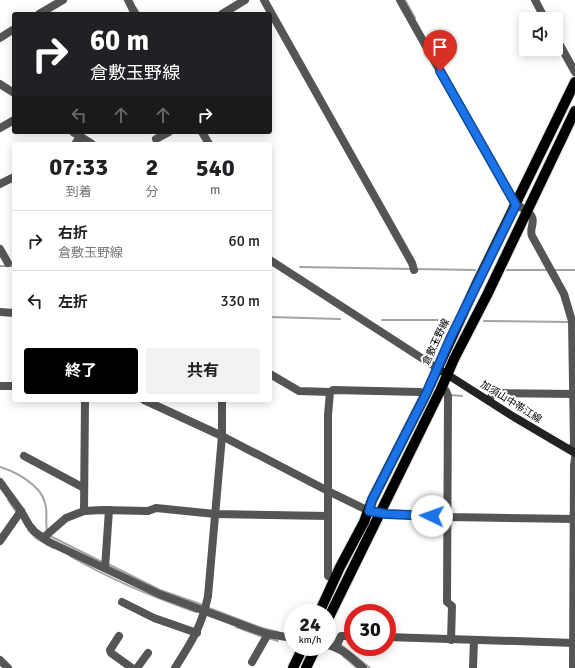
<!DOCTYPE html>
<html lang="ja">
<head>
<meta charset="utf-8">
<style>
	:root { --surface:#fff; --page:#f2f2f2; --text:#202124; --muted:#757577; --line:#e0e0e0; --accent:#000 }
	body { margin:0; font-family:Signika,"Noto Sans JP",sans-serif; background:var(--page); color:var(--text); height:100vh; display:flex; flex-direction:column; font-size:15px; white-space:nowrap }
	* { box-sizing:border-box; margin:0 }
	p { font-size:13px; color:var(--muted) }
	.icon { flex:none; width:22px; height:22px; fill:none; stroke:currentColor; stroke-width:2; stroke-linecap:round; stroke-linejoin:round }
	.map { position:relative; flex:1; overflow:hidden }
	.sheet { position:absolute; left:12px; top:142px; width:260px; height:260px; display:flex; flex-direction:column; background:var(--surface); border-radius:4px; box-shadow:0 2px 10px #0003 }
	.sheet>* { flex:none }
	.guide { position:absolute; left:12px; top:12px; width:260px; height:122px; border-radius:4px; box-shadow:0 2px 10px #0003; background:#202124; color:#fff; overflow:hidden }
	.tools { position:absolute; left:519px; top:12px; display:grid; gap:8px }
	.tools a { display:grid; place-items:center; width:44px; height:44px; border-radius:4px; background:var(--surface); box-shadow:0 2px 10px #0003; font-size:20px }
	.speed { position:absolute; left:284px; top:604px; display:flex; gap:8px; font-size:20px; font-weight:700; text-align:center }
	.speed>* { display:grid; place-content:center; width:52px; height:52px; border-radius:50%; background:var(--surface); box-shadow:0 2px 10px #0003; line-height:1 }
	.speed small { font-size:10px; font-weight:400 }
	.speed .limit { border:6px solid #d22; background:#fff; color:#111 }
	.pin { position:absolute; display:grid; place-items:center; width:34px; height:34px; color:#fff; margin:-41px -17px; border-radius:50% 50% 50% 0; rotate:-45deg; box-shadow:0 0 4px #0007 }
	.pin .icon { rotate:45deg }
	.me { position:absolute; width:44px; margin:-22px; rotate:273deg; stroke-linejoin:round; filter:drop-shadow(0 0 3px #0008) }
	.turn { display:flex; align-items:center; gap:14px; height:84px; padding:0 12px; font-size:18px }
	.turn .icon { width:52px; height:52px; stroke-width:2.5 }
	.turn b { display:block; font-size:28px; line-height:34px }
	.lanes { display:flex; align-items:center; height:38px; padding:0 12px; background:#0003; justify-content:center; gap:20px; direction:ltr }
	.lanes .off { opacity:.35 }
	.eta { display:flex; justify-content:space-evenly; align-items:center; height:68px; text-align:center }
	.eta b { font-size:24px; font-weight:700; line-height:28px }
	.primary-button { display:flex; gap:8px; margin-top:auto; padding:8px 12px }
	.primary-button a { flex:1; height:46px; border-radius:4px; background:var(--accent); color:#fff; font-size:16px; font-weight:700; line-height:46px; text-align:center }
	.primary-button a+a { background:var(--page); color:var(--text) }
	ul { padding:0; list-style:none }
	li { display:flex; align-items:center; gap:12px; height:60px; padding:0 12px; border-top:1px solid var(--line) }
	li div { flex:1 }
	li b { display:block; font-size:15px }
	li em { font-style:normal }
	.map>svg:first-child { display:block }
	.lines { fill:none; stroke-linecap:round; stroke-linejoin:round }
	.stream { stroke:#a3a3a3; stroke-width:2 }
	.primary-casing { stroke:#dbdbdb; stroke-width:12 }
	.minor { stroke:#555; stroke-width:8 }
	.tertiary { stroke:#555; stroke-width:8 }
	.secondary { stroke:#222; stroke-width:8 }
	.primary { stroke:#000; stroke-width:10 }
	.route-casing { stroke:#114b97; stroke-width:10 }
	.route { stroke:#1a73e8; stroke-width:7 }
	.labels { text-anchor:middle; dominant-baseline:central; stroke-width:4; stroke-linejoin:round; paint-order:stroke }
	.street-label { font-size:10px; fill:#000; stroke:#fff }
</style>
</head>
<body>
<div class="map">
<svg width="575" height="668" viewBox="0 0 575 668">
	<rect width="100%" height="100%" fill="#fff"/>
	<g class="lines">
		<g class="stream">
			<polyline points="405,0 415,18"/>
			<polyline points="136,8 140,14"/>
			<polyline points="502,173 513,192"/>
			<polyline points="0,266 14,266"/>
			<polyline points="300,267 412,269"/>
			<polyline points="416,269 475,270"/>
			<polyline points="507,270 548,270"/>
			<polyline points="554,270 575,270"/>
			<polyline points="270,317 340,319"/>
			<polyline points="382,320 450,320"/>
			<polyline points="484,321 569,322"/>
			<polyline points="450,395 462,396"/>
			<path d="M0,467c16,5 41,18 45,36 3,8 0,19 2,28"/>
			<polyline points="8,500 17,513"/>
			<polyline points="28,530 37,539 53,548"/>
			<polyline points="50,536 104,563"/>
			<path d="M70,556c40,23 82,41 126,56"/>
			<polyline points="108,564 160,590 203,605"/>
			<polyline points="209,608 262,628 278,632"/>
			<polyline points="236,627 263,637"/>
			<polyline points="268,638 278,641"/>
			<polyline points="328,640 336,642"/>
			<polyline points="340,644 370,668"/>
			<polyline points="343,656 357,668"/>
		</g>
		<defs>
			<g id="primary">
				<polyline points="319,613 340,567 364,522 372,500 426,394 476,285 575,82"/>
				<polyline points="327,621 441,389 454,359 487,295 575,111"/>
				<polyline points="293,668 303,647"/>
				<polyline points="306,668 316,647"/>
			</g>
		</defs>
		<use href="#primary" class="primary-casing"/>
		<g class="minor">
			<polyline points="128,0 135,14"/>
			<polyline points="264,0 412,263 414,270"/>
			<path d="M400,0l113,201c5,6 16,9 19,16 3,6 -3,12 0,19l32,58 8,27 2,123 -3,6"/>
			<polyline points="535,0 545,19"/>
			<polyline points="39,14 63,0"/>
			<polyline points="222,14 245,0"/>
			<polyline points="0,38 14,29"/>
			<polyline points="556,38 575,72"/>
			<polyline points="0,128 14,120"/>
			<polyline points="202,132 209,144"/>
			<polyline points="156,139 169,132"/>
			<polyline points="75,144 80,137"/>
			<polyline points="0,184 14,177"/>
			<polyline points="0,249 8,263"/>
			<polyline points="0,312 14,313"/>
			<polyline points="270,374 299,391 330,392 333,390 420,392 426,394"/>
			<polyline points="0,386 14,386"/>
			<polyline points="446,391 448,396 447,602 452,606 451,640"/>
			<polyline points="330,392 328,415 328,576 335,579"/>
			<polyline points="144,400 222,436 328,491 369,511 387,514 446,517 575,519"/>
			<polyline points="489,400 493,394 496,393 575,394"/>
			<polyline points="24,456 84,488"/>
			<polyline points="0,482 21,511 29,525 35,532 49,542 159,594 256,630 268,634 293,638"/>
			<polyline points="84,511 85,400"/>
			<polyline points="43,538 66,518 84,511 102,510 148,511 156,508 215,514 328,516"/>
			<polyline points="0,541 21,511"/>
			<polyline points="105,568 109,510"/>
			<polyline points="122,602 154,618 197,633"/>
			<polyline points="119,636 110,650 111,653 132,668"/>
			<polyline points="387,637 575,643"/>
			<path d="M327,645c15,3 25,13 36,23"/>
			<polyline points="336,647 341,636 353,636"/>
			<polyline points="0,660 8,668"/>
			<polyline points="252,662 268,634"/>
			<polyline points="137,668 148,653"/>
			<polyline points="473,668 474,640"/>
			<polyline points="573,668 574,466 575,458"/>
		</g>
		<g class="tertiary">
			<polyline points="0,84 14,93"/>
			<polyline points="73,132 92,144"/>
			<polyline points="270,260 437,368"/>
			<path d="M175,668c16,-25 27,-42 33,-72l14,-160v-36"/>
		</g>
		<polyline class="secondary" points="437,368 514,417 575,453"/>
		<use href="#primary" class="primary"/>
	</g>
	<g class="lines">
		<defs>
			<polyline id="route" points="432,516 387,514 369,511 372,500 426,394 450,339 516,205 440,71"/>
		</defs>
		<use href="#route" class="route-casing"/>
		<use href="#route" class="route"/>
	</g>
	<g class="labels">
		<g class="street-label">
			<text transform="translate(436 342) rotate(-65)">倉敷玉野線</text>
			<text transform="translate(511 402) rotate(32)">加須山中帯江線</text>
		</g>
	</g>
</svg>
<div class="tools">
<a><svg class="icon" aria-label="sound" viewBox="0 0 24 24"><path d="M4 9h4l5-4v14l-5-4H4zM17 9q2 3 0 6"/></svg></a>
</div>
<div class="speed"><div>24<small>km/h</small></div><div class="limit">30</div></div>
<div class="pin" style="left:440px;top:71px;background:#d93025"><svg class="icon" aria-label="arrive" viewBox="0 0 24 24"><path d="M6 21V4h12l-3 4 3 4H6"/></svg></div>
<svg class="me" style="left:432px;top:516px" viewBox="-20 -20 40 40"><circle r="19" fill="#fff"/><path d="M0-13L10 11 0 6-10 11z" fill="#1a73e8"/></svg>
<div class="guide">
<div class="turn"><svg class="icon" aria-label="right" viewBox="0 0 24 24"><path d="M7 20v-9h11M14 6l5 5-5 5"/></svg><div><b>60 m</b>倉敷玉野線</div></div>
<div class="lanes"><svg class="icon off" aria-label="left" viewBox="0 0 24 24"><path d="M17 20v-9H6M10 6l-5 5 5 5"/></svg><svg class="icon off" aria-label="ahead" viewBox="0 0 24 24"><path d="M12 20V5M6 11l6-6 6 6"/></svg><svg class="icon off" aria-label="ahead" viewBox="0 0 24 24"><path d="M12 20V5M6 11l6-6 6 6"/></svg><svg class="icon" aria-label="right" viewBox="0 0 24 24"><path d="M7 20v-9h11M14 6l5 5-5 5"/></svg></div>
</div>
<section class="sheet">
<div class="eta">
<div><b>07:33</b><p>到着</p></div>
<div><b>2</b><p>分</p></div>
<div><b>540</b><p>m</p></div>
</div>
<ul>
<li><svg class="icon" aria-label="right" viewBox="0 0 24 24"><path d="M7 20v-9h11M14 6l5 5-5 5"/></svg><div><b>右折</b><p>倉敷玉野線</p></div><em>60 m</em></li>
<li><svg class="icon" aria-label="left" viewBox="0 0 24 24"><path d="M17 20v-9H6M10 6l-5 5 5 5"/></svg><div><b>左折</b></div><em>330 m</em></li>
</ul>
<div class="primary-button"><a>終了</a><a>共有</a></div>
</section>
</div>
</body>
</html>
